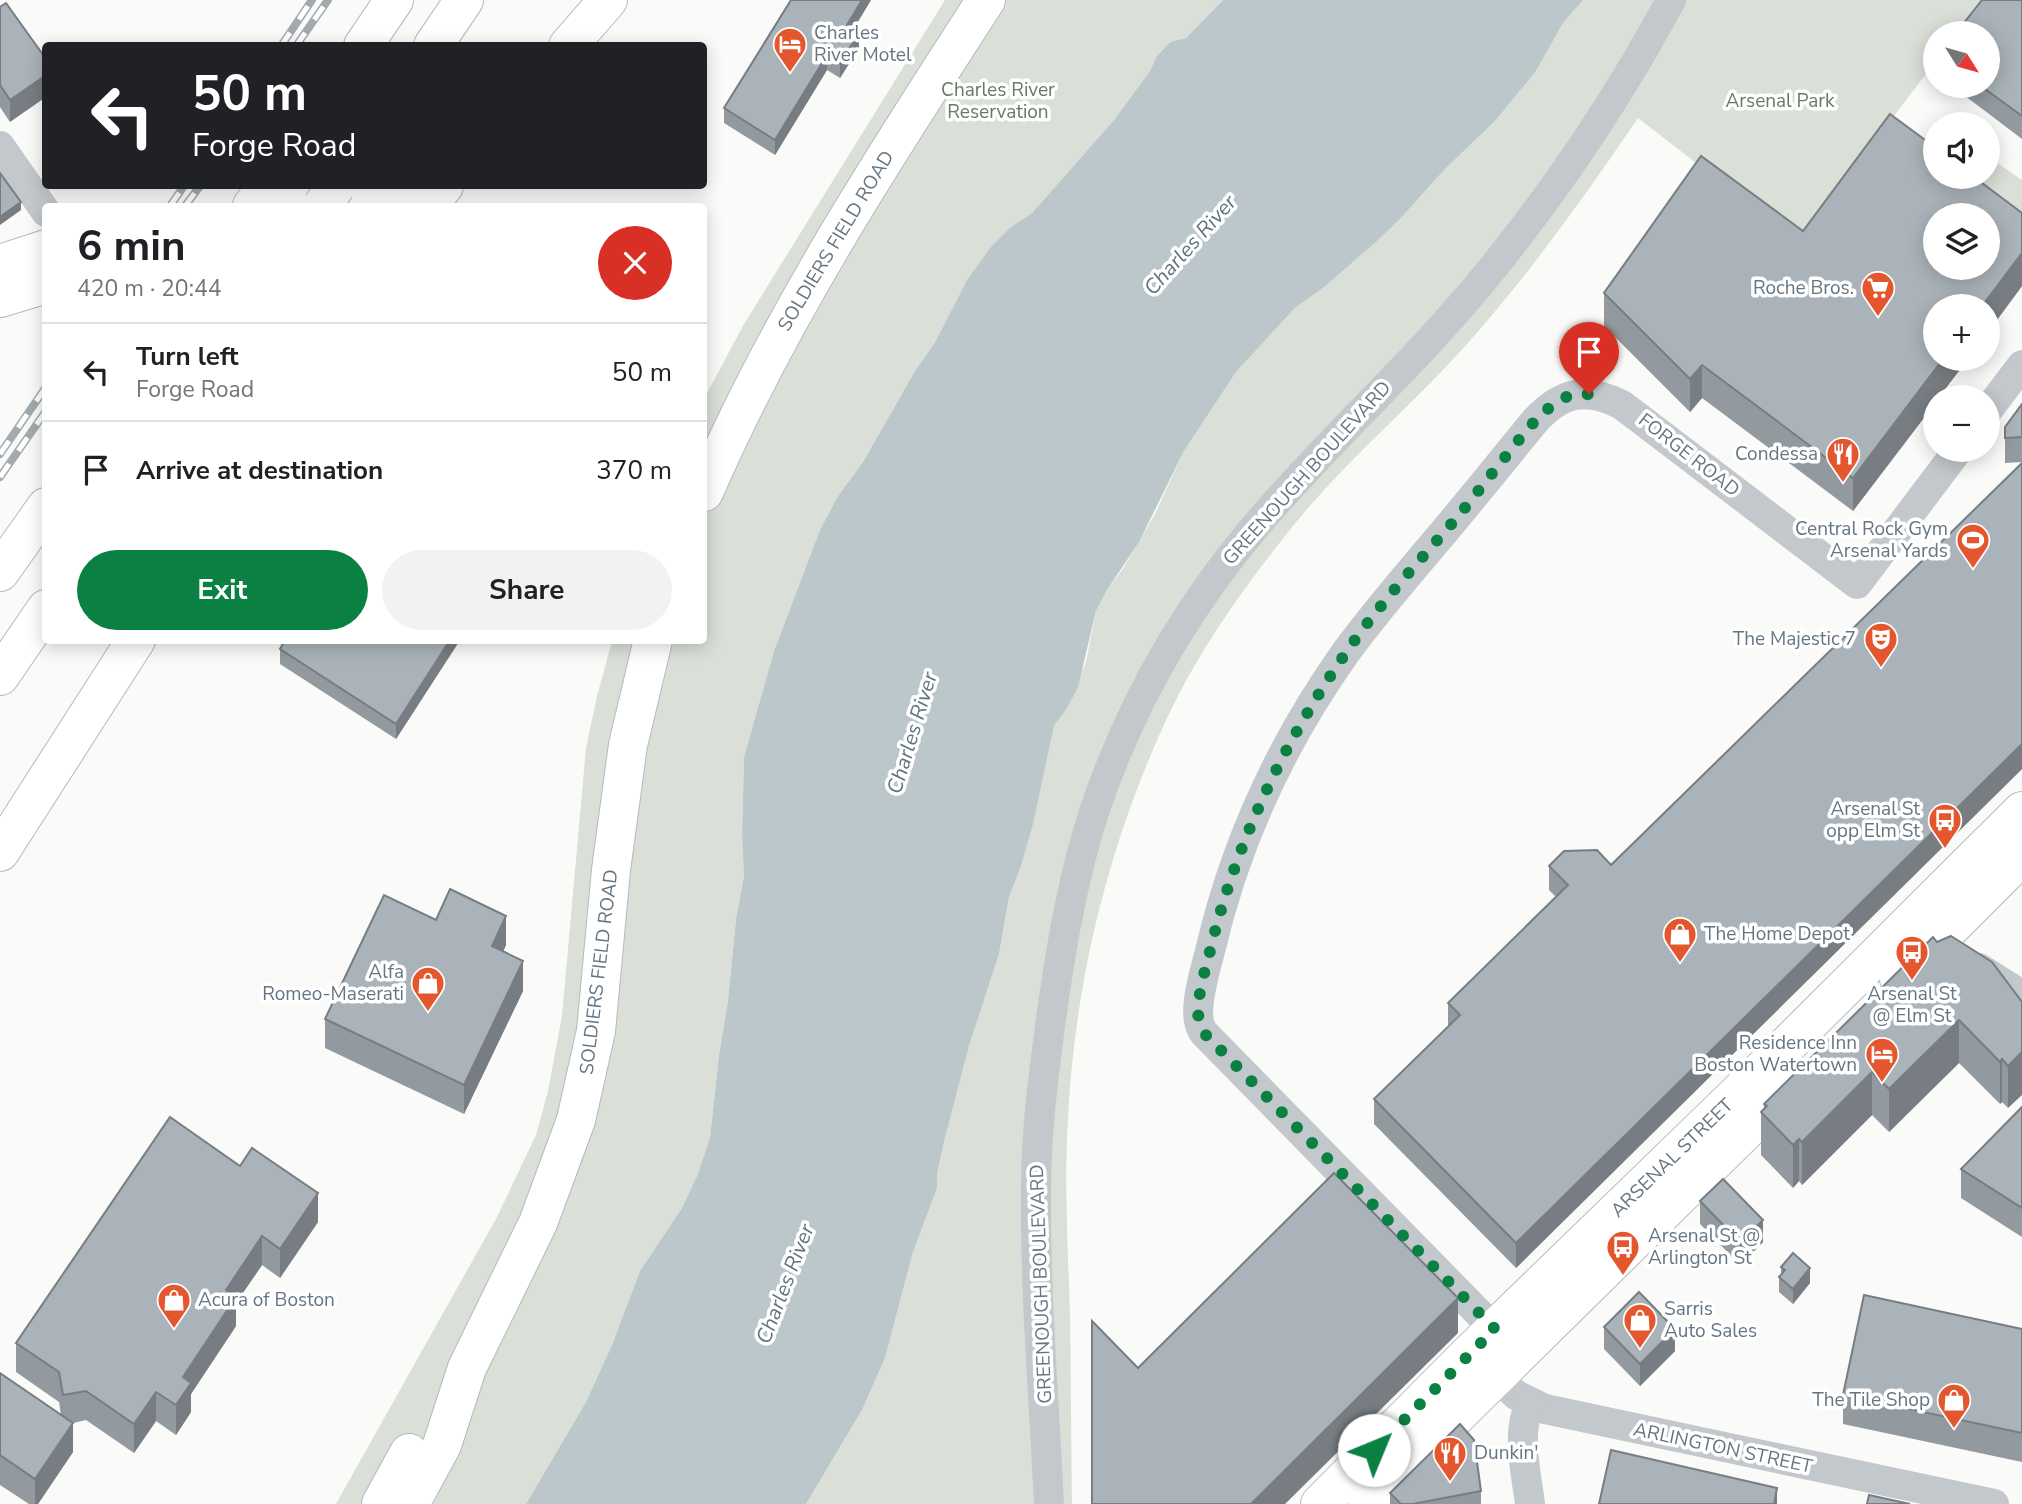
<!DOCTYPE html>
<html lang="en">
<head>
<meta charset="utf-8">
<style>
	:root { --surface:#fff; --page:#f2f2f2; --text:#202124; --muted:#757577; --line:#e0e0e0; --accent:#0b8043 }
	body { margin:0; font-family:"Nunito Sans",sans-serif; background:var(--page); color:var(--text); height:100vh; display:flex; flex-direction:column; font-size:26px; white-space:nowrap }
	* { box-sizing:border-box; margin:0 }
	p { font-size:23px; color:var(--muted) }
	.icon { flex:none; width:38px; height:38px; fill:none; stroke:currentColor; stroke-width:2; stroke-linecap:round; stroke-linejoin:round }
	.map { position:relative; flex:1; overflow:hidden }
	.drawer { position:absolute; left:42px; top:203px; width:665px; height:441px; display:flex; flex-direction:column; background:var(--surface); border-radius:7px; box-shadow:0 4px 18px #0003 }
	.drawer>* { flex:none }
	.banner { position:absolute; left:42px; top:42px; width:665px; height:147px; border-radius:7px; box-shadow:0 4px 18px #0003; background:#202124; color:#fff; overflow:hidden }
	.needle { width:46px; rotate:127deg }
	.buttons { position:absolute; left:1923px; top:21px; display:grid; gap:14px }
	.buttons a { display:grid; place-items:center; width:77px; height:77px; border-radius:50%; background:var(--surface); box-shadow:0 4px 18px #0003; font-size:35px }
	.pin { position:absolute; display:grid; place-items:center; width:60px; height:60px; color:#fff; margin:-72px -30px; border-radius:50% 50% 50% 0; rotate:-45deg; box-shadow:0 0 7px #0007 }
	.pin .icon { rotate:45deg }
	.me { position:absolute; width:77px; margin:-38px; rotate:45deg; stroke-linejoin:round; filter:drop-shadow(0 0 5px #0008) }
	.turn { display:flex; align-items:center; gap:24px; height:147px; padding:0 35px; font-size:32px }
	.turn .icon { width:91px; height:91px; stroke-width:2.5 }
	.turn b { display:block; font-size:49px; line-height:60px }
	.round { display:grid; place-items:center; flex:none; width:74px; height:74px; border-radius:37px; background:var(--page) }
	.summary { display:flex; align-items:center; justify-content:space-between; height:119px; padding:0 35px }
	h1 { font-size:42px; font-weight:700; line-height:52px }
	.action { display:flex; gap:14px; margin-top:auto; padding:14px 35px }
	.action a { flex:1; height:80px; border-radius:42px; background:var(--accent); color:#fff; font-size:28px; font-weight:700; line-height:80px; text-align:center }
	.action a+a { background:var(--page); color:var(--text) }
	ul { padding:0; list-style:none }
	li { display:flex; align-items:center; gap:21px; height:98px; padding:0 35px; border-top:2px solid var(--line) }
	li div { flex:1 }
	li b { display:block; font-size:26px }
	li em { font-style:normal }
	.map>svg:first-child { display:block }
	.green { fill:#dadfd7 }
	.water { fill:#bbc7cb }
	.lines { fill:none; stroke-linecap:round; stroke-linejoin:round }
	.major-casing { stroke:#b5babe; stroke-width:40 }
	.highway-casing { stroke:#b4b9bd; stroke-width:40 }
	.minor { stroke:#c3c8cc; stroke-width:30 }
	.major { stroke:#fff; stroke-width:38 }
	.highway { stroke:#fff; stroke-width:38 }
	.rail-casing { stroke:#a2aab0; stroke-width:8 }
	.rail { stroke:#fff; stroke-width:5; stroke-dasharray:16; stroke-linecap:butt }
	.highway-bridge-casing { stroke:#b4b9bd; stroke-width:40; stroke-linecap:butt }
	.highway-bridge { stroke:#fff; stroke-width:38 }
	.wall { fill:#929a9f }
	.shaded-wall { fill:#777d82 }
	.building { fill:#aab3b9; stroke:#777d82; stroke-width:2; fill-rule:evenodd }
	.route { stroke:#0b8043; stroke-width:12; stroke-dasharray:0 21.6 }
	.labels { text-anchor:middle; dominant-baseline:central; stroke-width:7; stroke-linejoin:round; paint-order:stroke }
	.poi-label { font-size:19px; fill:#657683; stroke:#fff; text-anchor:end }
	.park-label { font-size:19px; fill:#687a64; stroke:#fff }
	.street-label { font-size:19px; fill:#657683; stroke:#fff }
	.water-label { font-size:21px; font-style:italic; fill:#60757c; stroke:#fff }
</style>
</head>
<body>
<div class="map">
<svg width="2022" height="1504" viewBox="0 0 2022 1504">
	<rect width="100%" height="100%" fill="#fafaf8"/>
	<g class="green">
		<polygon points="945,0 1223,0 1186,38 1170,42 1157,56 1150,71 1114,120 1032,213 1012,226 967,280 934,344 915,371 863,462 838,496 820,530 774,651 744,757 742,837 744,876 736,919 728,1001 719,1055 710,1138 697,1176 682,1208 640,1271 612,1345 586,1402 526,1504 336,1504 497,1217 536,1135 548,1091 562,1016 586,748 597,696 612,641 704,640 704,399 744,324"/>
		<path d="M1583,0h400l-25,33h-22l-1,29 -137,180 -160,-124c-53,78 -108,155 -171,226 -55,62 -121,116 -174,182 -47,58 -93,122 -125,190 -59,126 -93,264 -100,402 -4,66 0,131 2,197 1,63 1,126 2,189h-266l56,-94 23,-52 28,-106 24,-64v-14l7,-32 25,-96 30,-92 10,-57 11,-28 13,-44 21,-99 12,-16 20,-48 10,-51 11,-21 17,-23 31,-53 29,-63 52,-79 59,-64 28,-20 53,-46 24,-23 44,-49 51,-49 41,-50 27,-48z"/>
		<polygon points="1993,160 2022,180 2022,219 1975,185 1981,177 1988,177 1988,167"/>
	</g>
	<polygon class="water" points="1223,0 1583,0 1563,23 1536,71 1495,121 1444,170 1400,219 1376,242 1323,288 1295,308 1236,372 1184,451 1139,542 1107,590 1096,611 1078,687 1066,710 1054,726 1033,825 1020,869 1009,897 999,954 969,1046 944,1142 937,1174 937,1188 913,1252 885,1358 862,1410 806,1504 526,1504 586,1402 612,1345 640,1271 682,1208 697,1176 710,1138 719,1055 728,1001 736,919 744,876 742,837 744,757 774,651 820,530 838,496 863,462 915,371 934,344 967,280 991,247 1012,226 1032,213 1114,120 1150,71 1157,56 1170,42 1186,38"/>
	<g class="lines">
		<defs>
			<g id="major">
				<polyline points="568,46 608,0"/>
				<polyline points="275,206 339,196 358,195 409,206"/>
				<polyline points="427,206 444,186"/>
				<polyline points="0,264 46,249"/>
				<polyline points="0,298 46,284"/>
				<path d="M704,492c75,-173 179,-333 282,-492"/>
				<polyline points="0,852 136,640"/>
				<polyline points="1899,979 2022,856"/>
				<polyline points="381,1504 409,1453"/>
				<polyline points="410,1504 442,1445 467,1368 538,1223 576,1120 596,1031 611,870 628,745 653,640"/>
				<polyline points="1320,1504 1466,1357 1757,1075 2022,811"/>
				<polyline points="1367,1504 1799,1078"/>
			</g>
			<g id="highway">
				<polyline points="363,46 394,0"/>
				<polyline points="433,46 464,0"/>
				<polyline points="252,206 267,186"/>
				<polyline points="0,572 46,507"/>
				<polyline points="0,676 46,609"/>
			</g>
		</defs>
		<use href="#major" class="major-casing"/>
		<use href="#highway" class="highway-casing"/>
		<g class="minor">
			<polyline points="0,146 46,212"/>
			<polyline points="1988,410 2022,365"/>
			<polyline points="1979,968 2022,995"/>
			<path d="M1509,1344l-305,-311c-14,-17 1,-61 6,-82 25,-107 72,-209 136,-299 30,-41 64,-80 97,-119 31,-37 61,-74 91,-111 27,-30 52,-36 88,-17l235,179 101,-134"/>
			<polyline points="1482,1362 1516,1395 1545,1409 1994,1504"/>
			<path d="M1530,1403c-14,32 -4,68 0,101"/>
			<path d="M1049,1504c-5,-105 -14,-211 -13,-316 0,-54 7,-108 14,-162 10,-73 22,-147 45,-217 35,-103 89,-198 159,-281 75,-89 164,-167 237,-258 68,-84 129,-175 180,-270"/>
		</g>
		<use href="#major" class="major"/>
		<use href="#highway" class="highway"/>
		<defs>
			<g id="rail">
				<polyline points="281,46 312,0"/>
				<polyline points="296,46 328,0"/>
				<polyline points="170,206 184,186"/>
				<polyline points="185,206 200,186"/>
				<polyline points="0,454 46,387"/>
				<polyline points="0,477 46,411"/>
			</g>
		</defs>
		<use href="#rail" class="rail-casing"/>
		<use href="#rail" class="rail"/>
		<defs>
			<polyline id="highway-bridge" points="322,206 336,186"/>
		</defs>
		<use href="#highway-bridge" class="highway-bridge-casing"/>
		<use href="#highway-bridge" class="highway-bridge"/>
	</g>
	<g class="wall">
		<polygon points="871,0 853,29 859,48 840,78 827,70 775,155 724,123 724,108"/>
		<polygon points="2022,0 2022,139 1952,86 1988,86"/>
		<polygon points="0,7 46,59 10,122 0,107"/>
		<polygon points="2022,213 2022,286 1988,332 1988,306 1936,359 1968,359 1939,397 1936,397 1936,402 1853,511 1702,398 1690,412 1604,326 1604,293 1803,231"/>
		<polygon points="2022,404 2022,462 2005,463 2005,427"/>
		<polygon points="2022,463 2022,769 1516,1268 1374,1124 1374,1099 1448,1027 1448,1003 1556,897 1549,890 1549,866 1611,865"/>
		<polygon points="285,640 460,640 396,739 280,664 280,649"/>
		<polygon points="436,920 506,945 503,952 523,991 464,1114 325,1048 325,1019"/>
		<polygon points="1937,942 2022,1002 2008,1108 2002,1102 2000,1104 1959,1063 1889,1132 1872,1115 1802,1185 1799,1181 1793,1188 1761,1155 1761,1112 1764,1108 1764,1104"/>
		<polygon points="2022,1107 2022,1237 1961,1198 1961,1169"/>
		<polygon points="170,1117 318,1222 280,1278 262,1265 236,1303 236,1326 191,1394 191,1412 176,1435 156,1421 134,1453 86,1420 73,1423 73,1452 38,1504 29,1504 0,1485 0,1373 61,1415 59,1402 16,1372 16,1343"/>
		<polygon points="1700,1201 1763,1242 1740,1265 1700,1224"/>
		<polygon points="1781,1267 1810,1283 1793,1304 1779,1292 1779,1277 1781,1274"/>
		<polygon points="1604,1327 1675,1351 1640,1386 1604,1349"/>
		<polygon points="2022,1329 2022,1462 1843,1424 1843,1395"/>
		<polygon points="1481,1491 1481,1504 1390,1504 1390,1493"/>
	</g>
	<g class="shaded-wall">
		<polygon points="862,0 871,0 847,40 847,25"/>
		<polygon points="859,33 859,48 840,78 840,63"/>
		<polygon points="827,55 827,70 775,155 775,140"/>
		<polygon points="46,75 46,97 10,122 10,100"/>
		<polygon points="21,202 21,210 0,225 0,217"/>
		<polygon points="2022,253 2022,286 1988,332 1988,306 1982,306"/>
		<polygon points="1943,359 1968,359 1939,397 1936,397 1936,402 1853,511 1853,478"/>
		<polygon points="1702,365 1702,398 1690,412 1690,379"/>
		<polygon points="450,640 460,640 396,739 396,724"/>
		<polygon points="2022,744 2022,769 1516,1268 1516,1243"/>
		<polygon points="506,916 506,945 492,976 492,946"/>
		<polygon points="523,961 523,991 464,1114 464,1085"/>
		<polygon points="1959,1020 1959,1063 1889,1132 1889,1089"/>
		<polygon points="2022,1052 2022,1095 2008,1108 2008,1066"/>
		<polygon points="2002,1059 2002,1102 2000,1104 2000,1062"/>
		<polygon points="1872,1072 1872,1115 1802,1185 1802,1142"/>
		<polygon points="1799,1139 1799,1181 1793,1188 1793,1145"/>
		<polygon points="318,1193 318,1222 280,1278 280,1249"/>
		<polygon points="1763,1220 1763,1242 1740,1265 1740,1242"/>
		<polygon points="262,1236 262,1265 236,1303 236,1326 191,1394 191,1412 176,1435 176,1405 183,1377 226,1290"/>
		<polygon points="1810,1268 1810,1283 1793,1304 1793,1289"/>
		<polygon points="1458,1298 1458,1333 1285,1504 1251,1504"/>
		<polygon points="1675,1329 1675,1351 1640,1386 1640,1364"/>
		<polygon points="156,1392 156,1421 134,1453 134,1424"/>
		<polygon points="73,1423 73,1452 38,1504 35,1504 35,1479"/>
		<polygon points="1777,1488 1777,1504 1774,1504"/>
	</g>
	<g class="building">
		<polygon points="791,0 862,0 847,25 859,33 840,63 827,55 775,140 724,108"/>
		<polygon points="1982,0 2022,0 2022,116 1981,86 1988,86 1988,33 1956,33"/>
		<polygon points="6,3 46,59 46,75 10,100 0,85 0,7"/>
		<path d="M1890,114l46,34v29h38l48,36v40l-40,53h-46v53h7l-90,119 -151,-113 -12,14 -86,-86 97,-137 102,75zM1936,215h52v53h-52z"/>
		<polygon points="0,173 21,202 0,217"/>
		<polygon points="2022,404 2022,437 2005,438 2005,427"/>
		<polygon points="2022,463 2022,744 1516,1243 1374,1099 1460,1015 1448,1003 1568,885 1549,866 1564,851 1597,850 1611,865"/>
		<polygon points="285,640 450,640 396,724 280,649"/>
		<polygon points="450,889 506,916 492,946 523,961 464,1085 325,1019 384,895 436,920"/>
		<polygon points="1951,936 1992,962 2022,1002 2022,1052 2008,1066 2002,1059 2000,1062 1959,1020 1889,1089 1872,1072 1802,1142 1799,1139 1793,1145 1761,1112 1767,1106 1764,1104 1933,937 1937,942"/>
		<polygon points="2022,1107 2022,1208 1961,1169"/>
		<polygon points="170,1117 240,1166 252,1148 318,1193 280,1249 262,1236 226,1290 236,1297 183,1377 191,1383 176,1405 156,1392 134,1424 86,1391 63,1395 59,1372 16,1343"/>
		<polygon points="1334,1173 1458,1298 1251,1504 1092,1504 1092,1321 1138,1368"/>
		<polygon points="1723,1179 1763,1220 1740,1242 1700,1201"/>
		<polygon points="1793,1253 1810,1268 1793,1289 1779,1277 1785,1270 1781,1267"/>
		<polygon points="1639,1292 1675,1329 1640,1364 1604,1327"/>
		<polygon points="1864,1295 2022,1329 2022,1433 1843,1395"/>
		<polygon points="0,1373 73,1423 35,1479 0,1455"/>
		<polygon points="1460,1424 1474,1440 1481,1491 1413,1504 1401,1504 1390,1493"/>
		<polygon points="1611,1450 1777,1488 1774,1504 1599,1504"/>
		<polygon points="1869,1495 1910,1504 1867,1504"/>
	</g>
	<g class="lines">
		<path class="route" d="M1374,1450l121,-121 -291,-296c-14,-17 1,-61 6,-82 28,-116 80,-222 150,-318 31,-42 66,-79 99,-118 28,-34 54,-70 84,-103l23,-15 23,-3"/>
	</g>
	<defs>
		<symbol id="hotel-pin" viewBox="-11 -11 22 30"><path d="M0 17L-7.5 6A9.5 9.5 0 1 1 7.5 6Z" fill="#e4572e" stroke="#fff"/><path d="M-6-4.5h1.5V1H6V5H4.5V3h-9V5H-6ZM-4 0a1.8 1.8 0 1 1 3.6 0ZM.5 0V-2.5h3Q6-2.5 6 0Z" fill="#fff"/></symbol>
		<symbol id="supermarket-pin" viewBox="-11 -11 22 30"><path d="M0 17L-7.5 6A9.5 9.5 0 1 1 7.5 6Z" fill="#e4572e" stroke="#fff"/><path d="M-6-5.5h2.5l.6 2H6L4.5 2H-2.5L-4.4-4H-6ZM-1.5 3.2a1.3 1.3 0 1 0 .1 0ZM3 3.2a1.3 1.3 0 1 0 .1 0Z" fill="#fff"/></symbol>
		<symbol id="restaurant-pin" viewBox="-11 -11 22 30"><path d="M0 17L-7.5 6A9.5 9.5 0 1 1 7.5 6Z" fill="#e4572e" stroke="#fff"/><path d="M-5-6h1v4h1v-4h1v4h1v-4h1v5L-1.5 .5V6h-2V.5L-5-1ZM5-6V6H3V1.5H1.5Q1.5-4 5-6Z" fill="#fff"/></symbol>
		<symbol id="stadium-pin" viewBox="-11 -11 22 30"><path d="M0 17L-7.5 6A9.5 9.5 0 1 1 7.5 6Z" fill="#e4572e" stroke="#fff"/><path d="M0-5a6.5 5 0 1 0 0 10a6.5 5 0 1 0 0-10ZM-3.5-1.8h7v3.6h-7Z" fill="#fff"/></symbol>
		<symbol id="theatre-pin" viewBox="-11 -11 22 30"><path d="M0 17L-7.5 6A9.5 9.5 0 1 1 7.5 6Z" fill="#e4572e" stroke="#fff"/><path d="M-5-5.5Q0-4 5-5.5V0Q5 5 0 6Q-5 5-5 0ZM-3.3-2.5H-1v1.5H-3.3ZM1-2.5H3.3v1.5H1ZM-2.8 1Q0 5.5 2.8 1Z" fill="#fff"/></symbol>
		<symbol id="bus-pin" viewBox="-11 -11 22 30"><path d="M0 17L-7.5 6A9.5 9.5 0 1 1 7.5 6Z" fill="#e4572e" stroke="#fff"/><path d="M-5-6H5V4H4V6H2V4H-2V6H-4V4H-5ZM-3.5-4V0h7V-4ZM-3.5 1.2v1.5H-2V1.2ZM2 1.2v1.5H3.5V1.2Z" fill="#fff"/></symbol>
		<symbol id="shop-pin" viewBox="-11 -11 22 30"><path d="M0 17L-7.5 6A9.5 9.5 0 1 1 7.5 6Z" fill="#e4572e" stroke="#fff"/><path d="M-5-2.5h2.3a2.7 3.5 0 0 1 5.4 0H5L5.5 6h-11ZM-1.5-2.5h3a1.5 2.3 0 0 0-3 0Z" fill="#fff"/></symbol>
	</defs>
	<g fill-rule="evenodd">
		<use href="#hotel-pin" x="771" y="25" width="38" height="52"/>
		<use href="#supermarket-pin" x="1859" y="269" width="38" height="52"/>
		<use href="#restaurant-pin" x="1824" y="435" width="38" height="52"/>
		<use href="#stadium-pin" x="1954" y="521" width="38" height="52"/>
		<use href="#theatre-pin" x="1862" y="620" width="38" height="52"/>
		<use href="#bus-pin" x="1926" y="801" width="38" height="52"/>
		<use href="#shop-pin" x="1661" y="915" width="38" height="52"/>
		<use href="#bus-pin" x="1893" y="933" width="38" height="52"/>
		<use href="#shop-pin" x="409" y="964" width="38" height="52"/>
		<use href="#hotel-pin" x="1863" y="1035" width="38" height="52"/>
		<use href="#bus-pin" x="1604" y="1228" width="38" height="52"/>
		<use href="#shop-pin" x="155" y="1281" width="38" height="52"/>
		<use href="#shop-pin" x="1621" y="1301" width="38" height="52"/>
		<use href="#shop-pin" x="1935" y="1381" width="38" height="52"/>
		<use href="#restaurant-pin" x="1431" y="1434" width="38" height="52"/>
	</g>
	<g class="labels">
		<g class="poi-label">
			<text x="814" y="33" text-anchor="start">Charles<tspan x="814" dy="22">River Motel</tspan></text>
			<text x="1854" y="288">Roche Bros.</text>
			<text x="1818" y="454">Condessa</text>
			<text x="1948" y="529">Central Rock Gym<tspan x="1948" dy="22">Arsenal Yards</tspan></text>
			<text x="1856" y="639">The Majestic 7</text>
			<text x="1920" y="809">Arsenal St<tspan x="1920" dy="22">opp Elm St</tspan></text>
			<text x="1704" y="934" text-anchor="start">The Home Depot</text>
			<text x="404" y="972">Alfa<tspan x="404" dy="22">Romeo-Maserati</tspan></text>
			<text x="1912" y="994" text-anchor="middle">Arsenal St<tspan x="1912" dy="22">@ Elm St</tspan></text>
			<text x="1857" y="1043">Residence Inn<tspan x="1857" dy="22">Boston Watertown</tspan></text>
			<text x="1648" y="1236" text-anchor="start">Arsenal St @<tspan x="1648" dy="22">Arlington St</tspan></text>
			<text x="198" y="1300" text-anchor="start">Acura of Boston</text>
			<text x="1664" y="1309" text-anchor="start">Sarris<tspan x="1664" dy="22">Auto Sales</tspan></text>
			<text x="1930" y="1400">The Tile Shop</text>
			<text x="1474" y="1453" text-anchor="start">Dunkin'</text>
		</g>
		<g class="park-label">
			<text x="998" y="90">Charles River<tspan x="998" dy="22">Reservation</tspan></text>
			<text x="1780" y="101">Arsenal Park</text>
		</g>
		<g class="street-label">
			<text transform="translate(836 241) rotate(-59)">SOLDIERS FIELD ROAD</text>
			<text transform="translate(1689 455) rotate(38)">FORGE ROAD</text>
			<text transform="translate(1307 473) rotate(-48)">GREENOUGH BOULEVARD</text>
			<text transform="translate(599 972) rotate(-83)">SOLDIERS FIELD ROAD</text>
			<text transform="translate(1672 1158) rotate(-44)">ARSENAL STREET</text>
			<text transform="translate(1041 1284) rotate(-92)">GREENOUGH BOULEVARD</text>
			<text transform="translate(1723 1448) rotate(12)">ARLINGTON STREET</text>
		</g>
		<g class="water-label">
			<text transform="translate(1190 245) rotate(-48)">Charles River</text>
			<text transform="translate(912 733) rotate(-73)">Charles River</text>
			<text transform="translate(785 1284) rotate(-69)">Charles River</text>
		</g>
	</g>
</svg>
<div class="buttons">
<a><svg class="needle" viewBox="-14 -14 28 28"><path d="M0-13l5 13h-10z" fill="#e53935"/><path d="M0 13l5-13h-10z" fill="#757577"/></svg></a>
<a><svg class="icon" aria-label="sound" viewBox="0 0 24 24"><path d="M4 9h4l5-4v14l-5-4H4zM17 9q2 3 0 6"/></svg></a>
<a><svg class="icon" aria-label="layers" viewBox="0 0 24 24"><path d="M12 4l9 5-9 5-9-5zM3 14l9 5 9-5"/></svg></a>
<a>+</a>
<a>−</a>
</div>
<div class="pin" style="left:1589px;top:394px;background:#d93025"><svg class="icon" aria-label="arrive" viewBox="0 0 24 24"><path d="M6 21V4h12l-3 4 3 4H6"/></svg></div>
<svg class="me" style="left:1374px;top:1450px" viewBox="-20 -20 40 40"><circle r="19" fill="#fff"/><path d="M0-13L10 11 0 6-10 11z" fill="#0b8043"/></svg>
<div class="banner">
<div class="turn"><svg class="icon" aria-label="left" viewBox="0 0 24 24"><path d="M17 20v-9H6M10 6l-5 5 5 5"/></svg><div><b>50 m</b>Forge Road</div></div>
</div>
<section class="drawer">
<div class="summary"><div><h1>6 min</h1><p>420 m · 20:44</p></div><a class="round" style="background:#d93025;color:#fff"><svg class="icon" aria-label="close" viewBox="0 0 24 24"><path d="M6 6l12 12M18 6L6 18"/></svg></a></div>
<ul>
<li><svg class="icon" aria-label="left" viewBox="0 0 24 24"><path d="M17 20v-9H6M10 6l-5 5 5 5"/></svg><div><b>Turn left</b><p>Forge Road</p></div><em>50 m</em></li>
<li><svg class="icon" aria-label="arrive" viewBox="0 0 24 24"><path d="M6 21V4h12l-3 4 3 4H6"/></svg><div><b>Arrive at destination</b></div><em>370 m</em></li>
</ul>
<div class="action"><a>Exit</a><a>Share</a></div>
</section>
</div>
</body>
</html>
